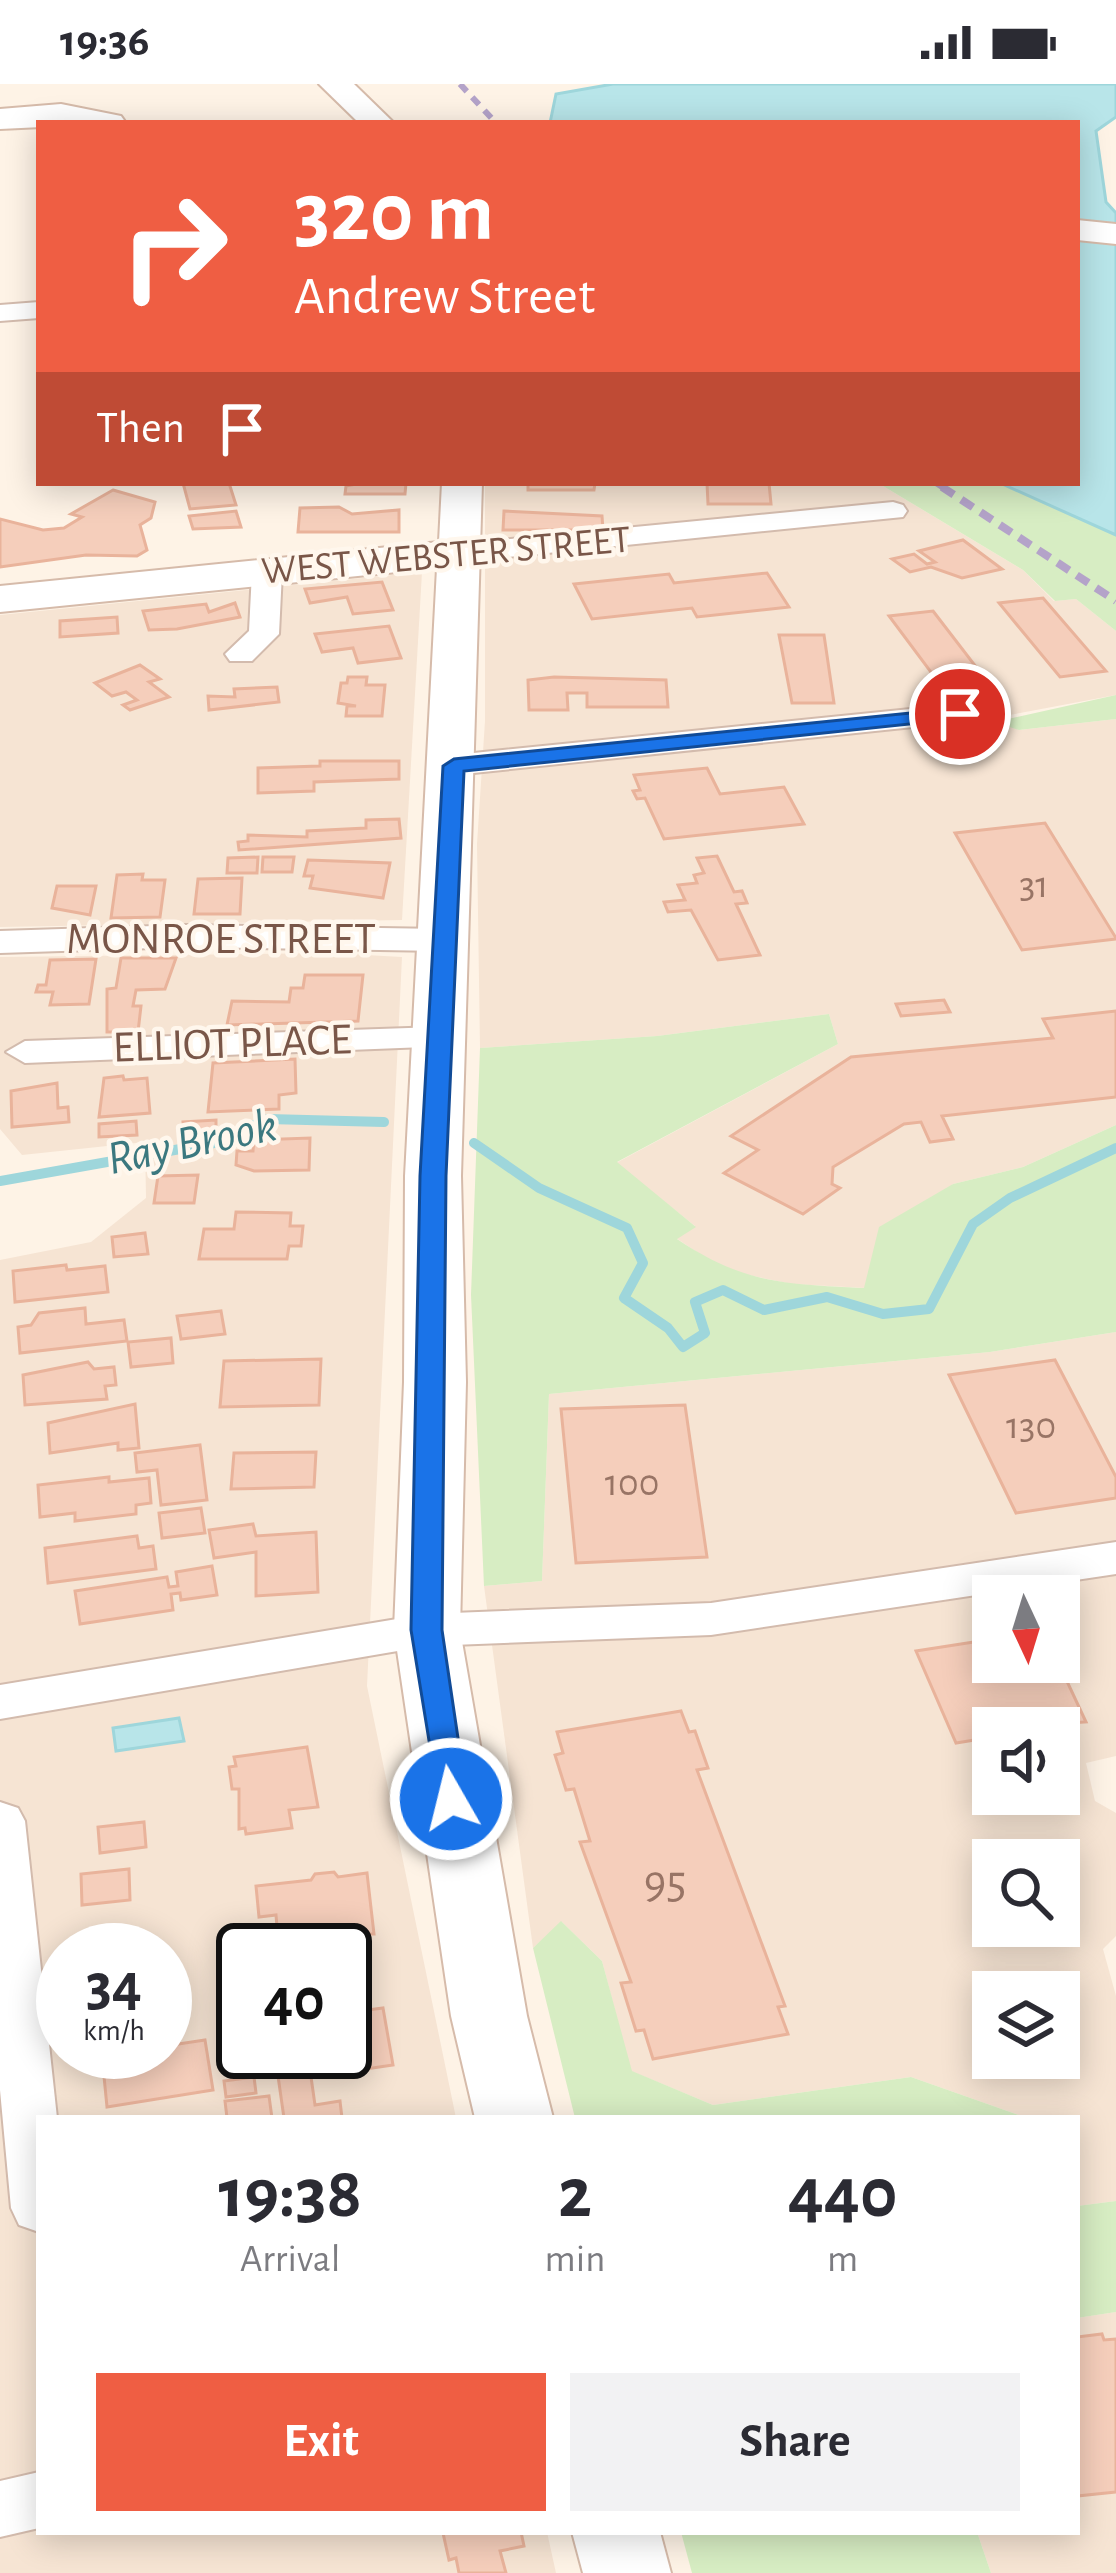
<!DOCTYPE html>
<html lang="en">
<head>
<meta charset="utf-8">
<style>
	:root { --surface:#fff; --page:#f2f2f3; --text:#2b2b33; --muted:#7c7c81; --accent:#ef5e43 }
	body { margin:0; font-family:"Alegreya Sans",sans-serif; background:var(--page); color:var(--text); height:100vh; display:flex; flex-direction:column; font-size:45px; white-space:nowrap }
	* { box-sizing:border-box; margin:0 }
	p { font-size:39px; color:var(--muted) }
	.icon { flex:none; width:66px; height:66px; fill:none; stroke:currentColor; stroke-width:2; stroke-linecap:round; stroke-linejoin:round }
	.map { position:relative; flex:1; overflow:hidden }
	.sheet { position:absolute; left:36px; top:2031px; width:1044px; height:420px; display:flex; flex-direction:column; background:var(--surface); border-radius:0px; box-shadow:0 6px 30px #0003 }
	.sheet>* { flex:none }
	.hud { position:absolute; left:36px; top:36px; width:1044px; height:366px; border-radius:0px; box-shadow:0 6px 30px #0003; background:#ef5e43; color:#fff; overflow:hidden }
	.needle { width:78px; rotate:176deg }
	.fabs { position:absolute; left:972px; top:1491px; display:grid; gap:24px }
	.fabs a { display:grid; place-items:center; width:108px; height:108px; border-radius:0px; background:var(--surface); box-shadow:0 6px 30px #0003; font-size:60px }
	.speed { position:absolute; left:36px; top:1839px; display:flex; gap:24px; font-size:60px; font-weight:700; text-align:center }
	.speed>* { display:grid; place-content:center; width:156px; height:156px; border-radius:50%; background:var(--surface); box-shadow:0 6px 30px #0003; line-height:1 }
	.speed small { font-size:30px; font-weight:400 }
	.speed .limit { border:6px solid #111; border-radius:18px; background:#fff; color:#111 }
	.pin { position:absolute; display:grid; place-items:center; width:102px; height:102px; color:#fff; margin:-51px; border:6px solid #fff; border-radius:50%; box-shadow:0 3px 12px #0007 }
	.me { position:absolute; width:132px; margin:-66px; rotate:352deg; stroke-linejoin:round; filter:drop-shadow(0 0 9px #0008) }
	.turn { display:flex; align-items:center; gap:42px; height:252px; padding:0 60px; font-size:54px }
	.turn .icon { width:156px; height:156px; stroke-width:2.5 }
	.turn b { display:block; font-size:84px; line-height:102px }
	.then { display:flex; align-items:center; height:114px; padding:0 60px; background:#0003; gap:24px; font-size:45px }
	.eta { display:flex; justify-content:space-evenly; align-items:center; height:204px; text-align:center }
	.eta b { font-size:72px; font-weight:700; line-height:84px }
	.cta { display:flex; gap:24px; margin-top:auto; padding:24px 60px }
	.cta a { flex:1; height:138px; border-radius:0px; background:var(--accent); color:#fff; font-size:48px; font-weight:700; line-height:138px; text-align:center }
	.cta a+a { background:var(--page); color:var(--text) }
	.status { display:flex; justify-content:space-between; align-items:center; height:84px; padding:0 60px; background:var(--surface); direction:ltr }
	.status svg { height:33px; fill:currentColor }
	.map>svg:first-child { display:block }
	.residential { fill:#f6e4d3; fill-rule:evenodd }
	.green { fill:#d7edc3 }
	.water { fill:#b8e5e9; stroke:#9ed6db; stroke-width:3 }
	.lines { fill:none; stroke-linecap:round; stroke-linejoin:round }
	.stream { stroke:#9ed6db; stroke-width:10 }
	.building { fill:#f5cebb; stroke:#e9b39b; stroke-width:3 }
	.street-casing { stroke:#d3bbad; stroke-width:4 }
	.secondary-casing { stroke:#d6bbaa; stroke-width:4 }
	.street { fill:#fff; fill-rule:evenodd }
	.secondary { fill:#fff; fill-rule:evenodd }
	.rail-far1 { stroke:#b4a3c9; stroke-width:6; stroke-dasharray:10 8; stroke-linecap:butt }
	.rail { stroke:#b4a3c9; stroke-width:8; stroke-dasharray:14 9; stroke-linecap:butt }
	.route { fill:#1a73e8; stroke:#114b97; stroke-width:3 }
	.labels { text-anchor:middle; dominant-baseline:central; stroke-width:9; stroke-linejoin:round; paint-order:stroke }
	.far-street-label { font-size:39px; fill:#795648; stroke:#fff7ed }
	.number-label { font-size:39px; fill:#987465 }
	.street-label { font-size:45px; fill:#795648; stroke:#fff7ed }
	.water-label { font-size:48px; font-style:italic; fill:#3b787f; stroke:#fff7ed }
	.near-number-label { font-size:48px; fill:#987465 }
</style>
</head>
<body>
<div class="status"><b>19:36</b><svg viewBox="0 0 49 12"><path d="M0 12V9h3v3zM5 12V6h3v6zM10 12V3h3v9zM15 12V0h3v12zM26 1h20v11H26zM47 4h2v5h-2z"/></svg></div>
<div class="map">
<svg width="1116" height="2489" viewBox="0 0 1116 2489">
	<rect width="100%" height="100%" fill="#fef3e6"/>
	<g class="residential">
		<polygon points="485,399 878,399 1023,486 1054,517 1076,515 1116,547 1116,611 1004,632 1019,646 1116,635 1116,1041 1023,1083 953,1100 871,1183 865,1204 792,1200 723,1186 676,1154 695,1142 616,1079 838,960 829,930 657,952 480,964 477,760 485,637"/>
		<polygon points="422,488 402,836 0,843 0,531"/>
		<path d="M329,869l73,4 -35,729 89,432h-417v414h508l9,41h-556v-1313l91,-18 55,-44 -1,-56 -123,13 -22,-26v-172zM63,1866h102v102h-102zM243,1866h102v102h-102z"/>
		<path d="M1116,1248v424l-30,7 9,38 21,12v123l-13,13 13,47v205l-39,5v-88h-50l-116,-41 -198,28 -82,-34 -29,-110 -40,-39 -29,26 -49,-362 58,-5 7,-187 441,-42zM993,1512h66v66h-66zM993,1644h66v66h-66zM993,1776h66v66h-66zM993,1908h66v66h-66z"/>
		<polygon points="1116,2228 1116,2489 991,2489 977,2448 1077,2448 1077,2234"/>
	</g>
	<g class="green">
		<polygon points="878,399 1000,399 1116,451 1116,547 1076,515 1055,517 1023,486"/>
		<polygon points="1116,611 1116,635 1019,646 994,638"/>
		<path d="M829,930l9,30 -221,118 79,65 -19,12c67,45 108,45 187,49l15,-61 74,-43 70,-17 93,-42v207l-126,20 -441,42 -7,187 -58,5 -13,-291 9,-247 177,-12z"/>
		<polygon points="561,1837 602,1877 632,1987 713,2021 911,1993 1027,2034 575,2034 533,1864"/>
		<polygon points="1116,2117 1116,2228 1077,2234 1077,2122"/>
		<polygon points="681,2448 977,2448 991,2489 692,2489"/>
	</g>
	<g class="water">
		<polygon points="613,0 1116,0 1116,33 1096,47 1106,118 1116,129 1116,451 1000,399 1077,399 1077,39 550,39 556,10"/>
		<polygon points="179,1634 184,1657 116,1667 113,1644"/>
	</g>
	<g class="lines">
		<g class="stream">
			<polyline points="474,1059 539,1104 627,1144 643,1179 624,1214 668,1244 683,1263 705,1249 695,1218 723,1206 764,1226 827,1213 883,1230 929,1225 973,1140 1010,1114 1116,1064"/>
			<polyline points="0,1097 214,1059 268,1035 384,1038"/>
		</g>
	</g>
	<g class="building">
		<polygon points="183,399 229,399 236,421 190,425"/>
		<polygon points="361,399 406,399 405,410 345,410 346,402"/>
		<polygon points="528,399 595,399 594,406 528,406"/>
		<polygon points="707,399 769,399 771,420 708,420"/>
		<polygon points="113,406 155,418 151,434 140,441 147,466 137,472 86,471 0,483 0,435 43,446 64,444 82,433 71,430"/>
		<polygon points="339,423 352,430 399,426 399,448 298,448 300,424"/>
		<polygon points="236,427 241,443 193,445 189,432"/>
		<polygon points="504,427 602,432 603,446 503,446"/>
		<polygon points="963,456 1002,485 962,494 931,483 910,488 892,475 914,470 927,480 935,478 919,467"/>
		<polygon points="767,489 789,523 697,533 692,524 592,535 574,500 669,490 674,499"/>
		<polygon points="382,498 393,526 353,530 347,513 310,519 305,505"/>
		<polygon points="1043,514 1106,587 1060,593 999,519"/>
		<polygon points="235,519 240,533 177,545 149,546 143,527 206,520 209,528"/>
		<polygon points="933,527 990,601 945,607 889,532"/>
		<polygon points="117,533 118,549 60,553 60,537"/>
		<polygon points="389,542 401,574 358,579 353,564 322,568 315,550"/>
		<polygon points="779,551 824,551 834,619 792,619"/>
		<polygon points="140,581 160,595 149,598 169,613 130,626 123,621 137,616 126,608 112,612 95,599"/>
		<polygon points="348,593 367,593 366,601 385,601 382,632 346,632 347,622 356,622 338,619 341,599 347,599"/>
		<polygon points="554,593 666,596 668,623 587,623 587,609 567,609 568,626 529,626 528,596"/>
		<polygon points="277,603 279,618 209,626 208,612 235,613 234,605"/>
		<polygon points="320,677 399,677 399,695 314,698 314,707 258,709 258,684 320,682"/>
		<polygon points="707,684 720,710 784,703 804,740 664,755 645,714 637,715 633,707 640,706 634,691"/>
		<polygon points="399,735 401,754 239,766 238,758 248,757 248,751 307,753 307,747 366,744 366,736"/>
		<polygon points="1045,739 1116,854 1116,855 1022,866 955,749"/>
		<polygon points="717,772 734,808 742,807 747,819 736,820 760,871 718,876 691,826 668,828 664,818 685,816 678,801 697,799 694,791 704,789 697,774"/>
		<polygon points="258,773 257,789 227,789 228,774"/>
		<polygon points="263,773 294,773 292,788 262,788"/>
		<polygon points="308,776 390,779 383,814 310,804 313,792 304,792"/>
		<polygon points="143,790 142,796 165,796 160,833 111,834 117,791"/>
		<polygon points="242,794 240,830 194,830 198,795"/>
		<polygon points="57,802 96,802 90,831 52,824"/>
		<polygon points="121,874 176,874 165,905 136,906 133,922 141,922 138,948 107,948 107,905 116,904"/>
		<polygon points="96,875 89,920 50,921 53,908 36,908 38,901 46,901 50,876"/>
		<polygon points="305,891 363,891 358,937 227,941 232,917 289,918 291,904 303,904"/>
		<polygon points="944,916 950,928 901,932 896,920"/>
		<polygon points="1116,927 1116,1013 942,1032 953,1055 930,1058 921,1038 904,1040 833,1083 832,1100 840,1104 803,1130 724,1089 758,1066 731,1052 851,973 1053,954 1043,935"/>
		<polygon points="295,975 296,1009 279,1011 279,1025 208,1028 213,979"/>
		<polygon points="123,992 124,996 147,994 150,1029 99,1033 104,994"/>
		<polygon points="57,999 58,1024 68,1023 69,1038 12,1043 11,1007"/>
		<polygon points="216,1036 216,1054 184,1056 183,1038"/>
		<polygon points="136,1037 137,1051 99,1053 99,1040"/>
		<polygon points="310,1054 309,1086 254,1087 236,1081 237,1067 253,1067 254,1056"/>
		<polygon points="198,1091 194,1119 154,1119 158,1092"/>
		<polygon points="236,1128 291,1129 290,1142 303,1142 301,1162 289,1162 287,1175 199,1175 204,1145 234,1145"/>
		<polygon points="145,1149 148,1170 114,1173 112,1153"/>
		<polygon points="66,1181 67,1186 105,1182 108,1208 15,1218 13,1187"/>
		<polygon points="85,1224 86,1240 124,1236 127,1257 20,1269 18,1243 31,1241 39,1229"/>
		<polygon points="221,1227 225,1250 181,1255 177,1232"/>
		<polygon points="171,1254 173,1279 131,1283 128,1258"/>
		<polygon points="321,1275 319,1321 220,1323 224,1277"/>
		<polygon points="1055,1276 1116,1393 1116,1414 1016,1429 949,1291"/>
		<polygon points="88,1278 94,1285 114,1283 116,1301 105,1302 107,1315 25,1321 23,1291"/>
		<polygon points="135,1320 139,1364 118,1366 118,1359 50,1369 48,1339"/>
		<polygon points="685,1321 707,1473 576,1479 561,1325"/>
		<polygon points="200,1361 207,1416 161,1421 157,1386 137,1388 135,1369"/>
		<polygon points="316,1368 314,1403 231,1405 234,1369"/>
		<polygon points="109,1393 109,1398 149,1394 151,1419 136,1421 136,1430 75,1437 75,1429 40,1433 38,1401"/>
		<polygon points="201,1424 205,1449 162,1454 159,1429"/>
		<polygon points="253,1440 256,1452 316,1448 318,1508 256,1512 256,1468 214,1474 209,1446"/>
		<polygon points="137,1452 139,1464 153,1462 156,1485 48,1499 45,1464"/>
		<polygon points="212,1482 217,1511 181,1516 180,1509 171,1510 173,1526 80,1540 75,1507 167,1493 169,1503 178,1502 176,1488"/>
		<polygon points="993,1555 993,1578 1058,1578 1086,1638 993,1644 993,1653 956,1659 916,1567"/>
		<polygon points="681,1627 689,1648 695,1647 708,1684 697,1686 785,1922 778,1923 788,1950 653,1975 644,1946 636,1947 621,1899 631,1898 580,1758 590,1757 574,1705 566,1706 555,1671 563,1669 557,1648"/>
		<polygon points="307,1663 318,1723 289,1726 292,1744 246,1750 245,1744 239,1745 239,1705 232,1705 229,1683 236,1682 234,1673"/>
		<polygon points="144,1738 146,1763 100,1769 98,1743"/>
		<polygon points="129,1785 130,1816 82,1821 81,1790"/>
		<polygon points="334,1788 338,1793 367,1789 374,1850 363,1850 364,1862 279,1866 276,1831 259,1833 256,1802 311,1796 315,1790"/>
		<polygon points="383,1924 393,1981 311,1993 315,2021 340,2017 342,2034 284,2034 278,1992 269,1993 266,1968 345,1968 345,1929"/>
		<polygon points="205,1956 213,2006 107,2023 102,1972 165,1968 165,1962"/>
		<polygon points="254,1993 256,2009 226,2013 224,1997"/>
		<polygon points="269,2012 272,2034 227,2034 225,2017"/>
		<polygon points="1102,2250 1104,2256 1116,2255 1116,2408 1077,2412 1077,2253"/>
		<polygon points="427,2448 521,2448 524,2462 500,2467 506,2489 459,2489 456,2474 449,2476 443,2449"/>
	</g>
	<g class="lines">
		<defs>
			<g id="street">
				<polygon points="39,218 39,234 0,237 0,221"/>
				<polygon points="893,418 903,421 907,427 903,433 459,478 444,469 459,460"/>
				<polygon points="267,479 282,488 279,550 252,577 230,577 225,570 249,547 252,488"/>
				<polygon points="960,620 976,630 971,637 454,691 438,681 454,671"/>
				<polygon points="185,841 442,845 460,856 442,867 185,863 0,869 0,847"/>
				<polygon points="438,943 457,954 451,962 25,979 6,968 25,957"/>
				<polygon points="1116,1458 1116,1490 711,1551 427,1562 0,1635 0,1601 427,1530 711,1519"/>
				<polygon points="0,1718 18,1724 25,1737 57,2034 39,2034 39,2148 19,2141 11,2124 0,2006"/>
				<polygon points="39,2388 39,2444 0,2453 0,2397"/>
			</g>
			<g id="secondary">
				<polygon points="319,0 354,0 394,39 359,39"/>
				<polygon points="61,20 121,32 126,39 0,45 0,25"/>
				<polygon points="1077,136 1116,140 1116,160 1077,156"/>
				<polygon points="442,399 482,399 461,1092 466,1298 460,1546 527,1932 553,2034 475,2034 451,1932 394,1546 404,1298 405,1092 437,484 0,528 0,502 439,458"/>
				<polygon points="572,2448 660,2448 671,2489 583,2489"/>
			</g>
		</defs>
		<use href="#street" class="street-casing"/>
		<use href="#secondary" class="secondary-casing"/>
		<use href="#street" class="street"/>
		<use href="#secondary" class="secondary"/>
		<g class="rail-far1">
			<polyline points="460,0 496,39"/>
			<polyline points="936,399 947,406"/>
		</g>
		<polyline class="rail" points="942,403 1116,517"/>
	</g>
	<polygon class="route" points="960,624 967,626 967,634 464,687 446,1092 442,1546 467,1715 462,1724 440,1724 411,1546 420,1092 443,682 454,675"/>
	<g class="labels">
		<g class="far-street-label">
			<text transform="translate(446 472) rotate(-5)">WEST WEBSTER STREET</text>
		</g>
		<g class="number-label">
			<text x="1034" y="801">31</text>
			<text x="1031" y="1342">130</text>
			<text x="632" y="1399">100</text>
		</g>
		<g class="street-label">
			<text x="221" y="855">MONROE STREET</text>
			<text transform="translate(232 960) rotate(-2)">ELLIOT PLACE</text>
		</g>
		<g class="water-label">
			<text transform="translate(192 1059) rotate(-12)">Ray Brook</text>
		</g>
		<g class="near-number-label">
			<text x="665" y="1799">95</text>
		</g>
	</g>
</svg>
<div class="fabs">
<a><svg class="needle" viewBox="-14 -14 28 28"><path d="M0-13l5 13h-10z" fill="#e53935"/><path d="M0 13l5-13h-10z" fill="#7c7c81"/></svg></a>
<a><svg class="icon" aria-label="sound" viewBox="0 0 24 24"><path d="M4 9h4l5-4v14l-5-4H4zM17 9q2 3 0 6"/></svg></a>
<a><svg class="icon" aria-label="search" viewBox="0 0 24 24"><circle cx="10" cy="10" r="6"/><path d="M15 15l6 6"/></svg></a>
<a><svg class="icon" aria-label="layers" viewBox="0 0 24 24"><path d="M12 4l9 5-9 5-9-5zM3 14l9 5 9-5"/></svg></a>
</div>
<div class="speed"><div>34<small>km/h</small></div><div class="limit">40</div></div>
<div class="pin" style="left:960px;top:630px;background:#d93025"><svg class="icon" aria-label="arrive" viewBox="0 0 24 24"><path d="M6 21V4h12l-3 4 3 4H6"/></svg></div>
<svg class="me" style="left:451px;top:1715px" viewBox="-20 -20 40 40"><circle r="17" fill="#1a73e8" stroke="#fff" stroke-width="3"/><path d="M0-11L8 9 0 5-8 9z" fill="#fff"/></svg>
<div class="hud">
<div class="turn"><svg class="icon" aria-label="right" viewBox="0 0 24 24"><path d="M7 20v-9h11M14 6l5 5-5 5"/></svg><div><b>320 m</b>Andrew Street</div></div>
<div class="then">Then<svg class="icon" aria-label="arrive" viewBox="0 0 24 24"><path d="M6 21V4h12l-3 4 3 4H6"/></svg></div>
</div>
<section class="sheet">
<div class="eta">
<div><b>19:38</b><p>Arrival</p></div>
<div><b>2</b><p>min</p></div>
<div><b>440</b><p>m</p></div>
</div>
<div class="cta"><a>Exit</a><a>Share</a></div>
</section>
</div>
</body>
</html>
